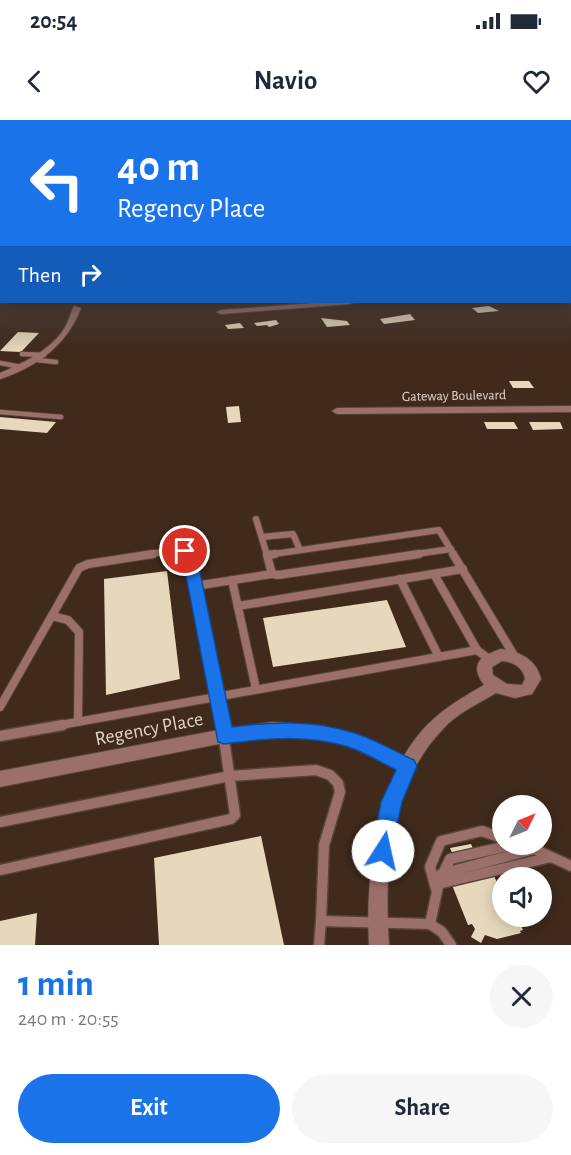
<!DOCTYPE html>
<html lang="en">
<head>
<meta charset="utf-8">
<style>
	:root { --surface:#fff; --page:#f6f6f7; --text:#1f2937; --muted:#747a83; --accent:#1a73e8 }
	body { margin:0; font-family:"Alegreya Sans",sans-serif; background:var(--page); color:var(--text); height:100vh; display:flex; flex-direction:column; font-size:22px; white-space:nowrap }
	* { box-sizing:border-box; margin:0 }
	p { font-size:20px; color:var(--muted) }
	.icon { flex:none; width:33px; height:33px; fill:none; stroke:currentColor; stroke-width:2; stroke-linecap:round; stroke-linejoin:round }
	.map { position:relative; height:825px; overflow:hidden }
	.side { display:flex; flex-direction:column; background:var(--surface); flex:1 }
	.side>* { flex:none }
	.hud { position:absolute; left:0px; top:0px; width:572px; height:183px; box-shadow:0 3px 15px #0003; background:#1a73e8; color:#fff; overflow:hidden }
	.needle { width:39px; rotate:47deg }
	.controls { position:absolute; left:492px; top:675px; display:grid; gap:12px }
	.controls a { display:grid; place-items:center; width:60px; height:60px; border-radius:50%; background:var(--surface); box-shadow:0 3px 15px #0003; font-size:30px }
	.pin { position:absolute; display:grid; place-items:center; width:51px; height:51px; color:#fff; margin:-26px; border:3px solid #fff; border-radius:50%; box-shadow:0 2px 6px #0007 }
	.me { position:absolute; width:66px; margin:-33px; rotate:10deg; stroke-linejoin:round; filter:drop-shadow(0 0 4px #0008) }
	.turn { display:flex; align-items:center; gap:21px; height:126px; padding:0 18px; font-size:27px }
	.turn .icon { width:78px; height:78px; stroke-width:2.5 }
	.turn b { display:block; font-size:42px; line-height:51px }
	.then { display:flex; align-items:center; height:57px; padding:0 18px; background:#0003; gap:12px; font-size:22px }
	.round { display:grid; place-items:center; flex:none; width:63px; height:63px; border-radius:32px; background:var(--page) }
	.overview { display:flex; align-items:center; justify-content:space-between; height:102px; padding:0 18px }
	h1 { font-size:36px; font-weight:700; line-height:45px; color:var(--accent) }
	.cta { display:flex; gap:12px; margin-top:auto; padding:12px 18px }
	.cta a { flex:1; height:69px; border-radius:36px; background:var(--accent); color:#fff; font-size:24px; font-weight:700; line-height:69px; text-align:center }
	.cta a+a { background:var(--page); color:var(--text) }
	.status { display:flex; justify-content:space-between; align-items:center; height:42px; padding:0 30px; background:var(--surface); direction:ltr }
	.status svg { height:16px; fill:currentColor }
	header { display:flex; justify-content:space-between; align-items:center; height:78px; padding:0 18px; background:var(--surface); font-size:27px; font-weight:700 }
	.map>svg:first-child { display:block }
	.building { fill:#e7d8bd }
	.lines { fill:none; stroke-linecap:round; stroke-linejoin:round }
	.lane-far3-casing { stroke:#594538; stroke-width:6 }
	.lane-far2-casing { stroke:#594538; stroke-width:8 }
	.lane-far1-casing { stroke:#594538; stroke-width:10 }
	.lane-casing { stroke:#594538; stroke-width:13 }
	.street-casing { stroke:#594538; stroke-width:2 }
	.lane-far3 { stroke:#9c706a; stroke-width:4.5 }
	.lane-far2 { stroke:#9c706a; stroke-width:6 }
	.lane-far1 { stroke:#9c706a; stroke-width:8 }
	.lane { stroke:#9c706a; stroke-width:10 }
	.street { fill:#9c706a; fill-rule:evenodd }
	.route { fill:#1a73e8; stroke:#114b97; stroke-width:1.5 }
	.labels { text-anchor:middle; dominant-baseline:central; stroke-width:6; stroke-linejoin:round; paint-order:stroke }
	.far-street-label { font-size:14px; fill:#e0d2c9; stroke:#3f2a1c }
	.near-street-label { font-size:20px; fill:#e0d2c9; stroke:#3f2a1c }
</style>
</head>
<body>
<div class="status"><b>20:54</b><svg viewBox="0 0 49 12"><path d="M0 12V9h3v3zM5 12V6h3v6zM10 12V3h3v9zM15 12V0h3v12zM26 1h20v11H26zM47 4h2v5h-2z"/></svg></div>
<header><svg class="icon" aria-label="back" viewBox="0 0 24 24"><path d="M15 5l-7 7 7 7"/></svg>Navio<svg class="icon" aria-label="heart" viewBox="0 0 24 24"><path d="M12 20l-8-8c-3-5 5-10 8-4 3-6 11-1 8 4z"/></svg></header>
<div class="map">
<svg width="571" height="825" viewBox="0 0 571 825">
	<rect width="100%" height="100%" fill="#3f2a1c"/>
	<g class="building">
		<polygon points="489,186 499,191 478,193 472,188"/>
		<polygon points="410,194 415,200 384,204 380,199"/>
		<polygon points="321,198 347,201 350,205 327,207"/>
		<polygon points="276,200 279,204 269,207 267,205 257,206 254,203"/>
		<polygon points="240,203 244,208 228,209 225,205"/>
		<polygon points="18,212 39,213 21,232 0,231"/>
		<polygon points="509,261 529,261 534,268 513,268"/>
		<polygon points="239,286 241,302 228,303 226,287"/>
		<polygon points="0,297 56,302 47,313 0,309"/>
		<polygon points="484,302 514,302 518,309 487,309"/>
		<polygon points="529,302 560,302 563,309 533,310"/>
		<polygon points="167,451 180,559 106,575 104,459"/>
		<polygon points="387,480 406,527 273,547 263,498"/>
		<polygon points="261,716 284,825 159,825 154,738"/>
		<polygon points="471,724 486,757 494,756 502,773 502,796 517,796 523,810 520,811 521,813 497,819 485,815 481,823 471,817 475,809 472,804 468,805 452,765 465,762 450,728"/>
		<polygon points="37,793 35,825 0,825 0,801"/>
	</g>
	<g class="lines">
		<defs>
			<g id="lane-far3">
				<polyline points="22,234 44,235"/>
				<polyline points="37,240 56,242"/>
				<polyline points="0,243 21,247"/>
				<polyline points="0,292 61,297"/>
			</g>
			<g id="lane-far2">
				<polyline points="256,399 267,435"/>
				<polyline points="262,417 293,414 300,430"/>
				<polyline points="143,435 177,430 189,433 189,435"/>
				<polyline points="267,435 439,410 454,435"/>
				<polyline points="409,435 451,429"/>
			</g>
			<g id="lane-far1">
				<polyline points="189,434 222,606"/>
				<polyline points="453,434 515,537"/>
				<polyline points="272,454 278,455 419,434"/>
				<polyline points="434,454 477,530"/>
				<polyline points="400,459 439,537"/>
				<polyline points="232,460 256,569"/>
				<polyline points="195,466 272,454 267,435 275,434"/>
				<polyline points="238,486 463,449"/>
				<polyline points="52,496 68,500 79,512 78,602"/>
				<polyline points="0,587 79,448 88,444 153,434"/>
				<polyline points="55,606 477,530 489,539"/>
			</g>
			<g id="lane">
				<polyline points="0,616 63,605"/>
				<polyline points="0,702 230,656 316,650 330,655 338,663 340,672 324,725 321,801"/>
				<polyline points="0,750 231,699 235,695 222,605"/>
				<polyline points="441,754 531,730"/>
				<polyline points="438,764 551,737"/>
				<polyline points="436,769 430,747 441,721 482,711 502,718"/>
				<polyline points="430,804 439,762 450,739 512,725 534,729 571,746"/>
				<polyline points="319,825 321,801 430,804 442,812 451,825"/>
			</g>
			<g id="street">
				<rect x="570" y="162" width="1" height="4"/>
				<polygon points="328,182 354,182 350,184 221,194 217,192 221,190"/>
				<path d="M74,186l7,2c-14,37 -44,59 -81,71v-6c23,-10 47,-21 62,-41 6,-8 8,-17 12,-26z"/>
				<polygon points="571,286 571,292 337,294 332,291 337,288"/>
				<path d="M501,529c19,3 35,10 40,30l-9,15 -17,4 -19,-5c-18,11 -39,20 -53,36 -54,55 -59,143 -54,216h-20c-3,-61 4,-119 28,-176l-50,-24 -25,-5 -50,-4 -48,7 -224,44v-16l224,-42 48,-7 50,4 28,6 54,24c21,-36 45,-51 80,-71 -15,-21 -4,-29 17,-36zM502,541c11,1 21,6 23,18l-3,6 -15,-1 -14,-9 -1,-8z"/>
			</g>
		</defs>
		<use href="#lane-far3" class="lane-far3-casing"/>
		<use href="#lane-far2" class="lane-far2-casing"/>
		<use href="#lane-far1" class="lane-far1-casing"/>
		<use href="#lane" class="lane-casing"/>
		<use href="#street" class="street-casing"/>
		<use href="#lane-far3" class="lane-far3"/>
		<use href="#lane-far2" class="lane-far2"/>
		<use href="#lane-far1" class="lane-far1"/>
		<use href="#lane" class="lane"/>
		<use href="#street" class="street"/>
	</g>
	<linearGradient id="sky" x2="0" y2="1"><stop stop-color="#23170f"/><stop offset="0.51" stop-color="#524a4b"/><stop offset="1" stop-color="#524a4b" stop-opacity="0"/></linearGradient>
	<rect width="571" height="233" fill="url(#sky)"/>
	<path class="route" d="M185,426l11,7 36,174c39,-5 80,-7 119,5 22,6 43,19 63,28l3,6 -15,36 -12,56 -7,3 -8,-3 -3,-7 9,-49 15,-32c-16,-8 -33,-19 -51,-24 -40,-11 -80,-8 -121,-2l-6,-2 -36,-187 -4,-4z"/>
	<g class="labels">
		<g class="far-street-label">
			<text transform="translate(454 276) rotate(-1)">Gateway Boulevard</text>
		</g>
		<g class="near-street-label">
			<text transform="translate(149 609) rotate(-11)">Regency Place</text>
		</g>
	</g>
</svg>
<div class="controls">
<a><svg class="needle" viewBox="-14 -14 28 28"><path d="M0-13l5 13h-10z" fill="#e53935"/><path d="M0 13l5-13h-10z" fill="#747a83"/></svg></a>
<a><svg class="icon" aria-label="sound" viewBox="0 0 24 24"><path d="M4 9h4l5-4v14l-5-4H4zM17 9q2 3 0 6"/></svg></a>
</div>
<div class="pin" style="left:185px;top:431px;background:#d93025"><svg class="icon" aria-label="arrive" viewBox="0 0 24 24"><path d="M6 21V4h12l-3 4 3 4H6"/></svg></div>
<svg class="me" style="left:383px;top:731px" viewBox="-20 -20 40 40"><circle r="19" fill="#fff"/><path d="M0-13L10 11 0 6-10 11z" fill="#1a73e8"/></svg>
<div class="hud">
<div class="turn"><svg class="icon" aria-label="left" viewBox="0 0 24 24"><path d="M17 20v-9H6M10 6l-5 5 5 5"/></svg><div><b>40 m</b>Regency Place</div></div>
<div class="then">Then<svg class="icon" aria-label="right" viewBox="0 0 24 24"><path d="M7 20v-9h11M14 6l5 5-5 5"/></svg></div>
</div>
</div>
<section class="side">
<div class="overview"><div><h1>1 min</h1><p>240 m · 20:55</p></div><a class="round"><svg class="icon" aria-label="close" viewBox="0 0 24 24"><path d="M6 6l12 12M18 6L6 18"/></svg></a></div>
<div class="cta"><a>Exit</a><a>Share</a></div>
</section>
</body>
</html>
